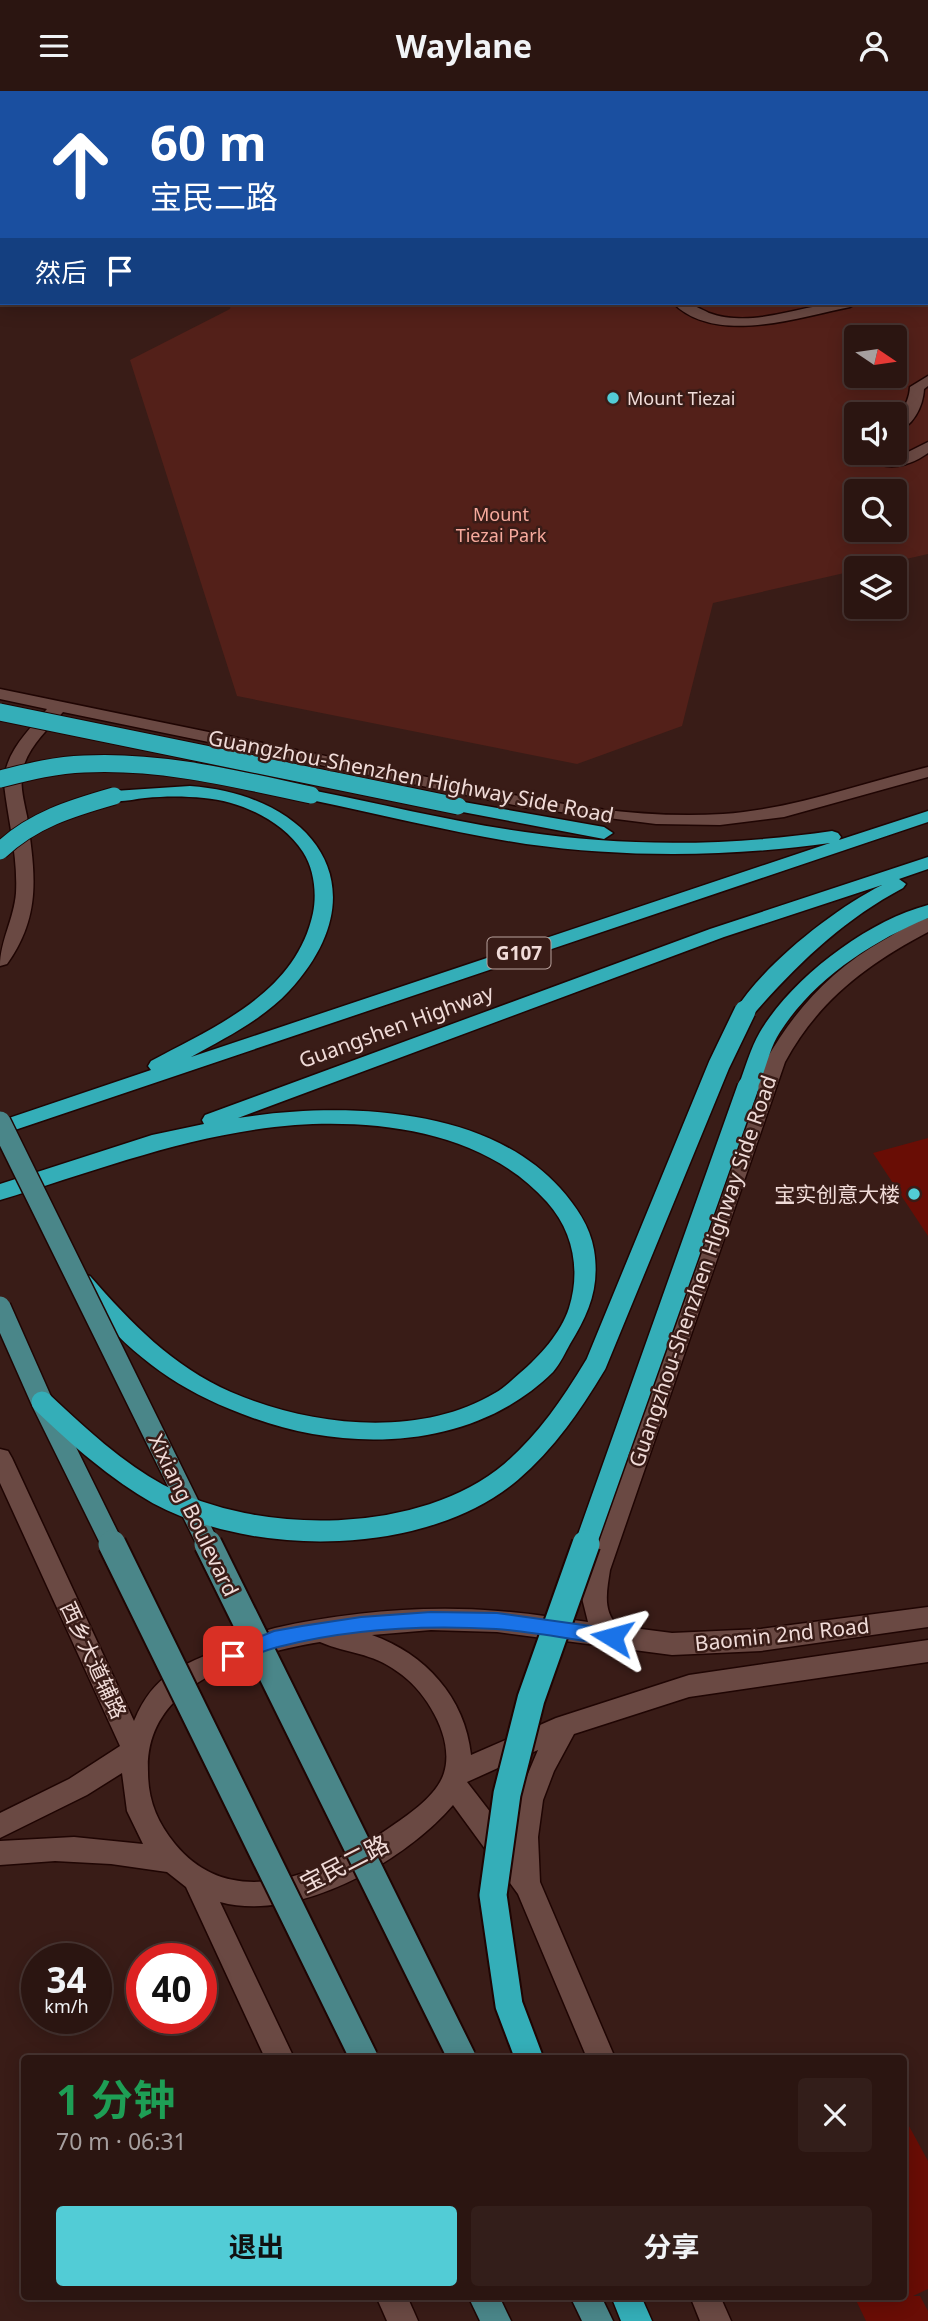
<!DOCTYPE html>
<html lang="zh">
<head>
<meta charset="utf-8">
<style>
	:root { --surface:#2b1511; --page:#331e1a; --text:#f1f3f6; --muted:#a69f9f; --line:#473431; --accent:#52ccd6 }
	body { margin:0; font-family:"Noto Sans","Noto Sans SC",sans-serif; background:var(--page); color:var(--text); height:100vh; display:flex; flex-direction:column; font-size:26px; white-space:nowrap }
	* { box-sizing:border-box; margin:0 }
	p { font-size:23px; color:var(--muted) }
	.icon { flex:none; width:38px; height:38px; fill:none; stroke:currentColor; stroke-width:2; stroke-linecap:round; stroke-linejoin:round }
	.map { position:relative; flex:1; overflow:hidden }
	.side { position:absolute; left:21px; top:1964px; width:886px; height:245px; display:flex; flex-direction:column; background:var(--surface); border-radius:7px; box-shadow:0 4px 18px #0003,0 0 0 2px var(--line) }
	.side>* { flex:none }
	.hud { position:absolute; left:0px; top:0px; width:929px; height:214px; box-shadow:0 4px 18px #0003,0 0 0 2px var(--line); background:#1a4fa0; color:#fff; overflow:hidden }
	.needle { width:46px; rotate:103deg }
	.buttons { position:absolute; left:844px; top:234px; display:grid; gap:14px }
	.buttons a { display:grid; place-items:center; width:63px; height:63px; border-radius:7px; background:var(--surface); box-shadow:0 4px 18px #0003,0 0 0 2px var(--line); font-size:35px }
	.speed { position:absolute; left:21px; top:1852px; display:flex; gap:14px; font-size:35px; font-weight:700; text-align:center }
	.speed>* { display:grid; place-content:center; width:91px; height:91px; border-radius:50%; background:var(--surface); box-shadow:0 4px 18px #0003,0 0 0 2px var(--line); line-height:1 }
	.speed small { font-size:18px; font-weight:400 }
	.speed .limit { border:10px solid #d22; background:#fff; color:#111 }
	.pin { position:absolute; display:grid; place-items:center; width:60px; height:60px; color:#fff; margin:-30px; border-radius:14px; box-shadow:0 4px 10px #0006 }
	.me { position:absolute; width:77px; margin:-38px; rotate:278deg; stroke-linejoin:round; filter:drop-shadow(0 0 5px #0008) }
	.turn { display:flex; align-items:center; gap:24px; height:147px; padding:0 35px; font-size:32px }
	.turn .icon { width:91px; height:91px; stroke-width:2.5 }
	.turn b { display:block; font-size:49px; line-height:60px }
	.then { display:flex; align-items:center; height:66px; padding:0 35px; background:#0003; gap:14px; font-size:26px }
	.round { display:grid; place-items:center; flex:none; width:74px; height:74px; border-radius:7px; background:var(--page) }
	.overview { display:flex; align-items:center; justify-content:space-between; height:119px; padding:0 35px }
	h1 { font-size:42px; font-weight:700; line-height:52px; color:#1e9e55 }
	.cta { display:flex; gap:14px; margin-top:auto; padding:14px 35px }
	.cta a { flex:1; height:80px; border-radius:7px; background:var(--accent); color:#111; font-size:28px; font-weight:700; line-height:80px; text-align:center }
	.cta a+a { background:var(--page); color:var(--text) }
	header { display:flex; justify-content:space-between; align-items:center; height:91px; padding:0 35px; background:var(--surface); font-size:32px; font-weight:700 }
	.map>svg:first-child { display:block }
	.built { fill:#46231d }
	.green { fill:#532019; fill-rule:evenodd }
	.building { fill:#690d05 }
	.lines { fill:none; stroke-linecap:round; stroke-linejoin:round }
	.minor-casing { stroke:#1f0503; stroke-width:3 }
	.major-casing { stroke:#1f0503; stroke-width:3 }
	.highway-casing { stroke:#1f0503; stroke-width:3 }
	.minor { fill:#6a4943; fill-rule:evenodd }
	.major { fill:#4a8689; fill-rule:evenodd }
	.highway { fill:#34aeb8; fill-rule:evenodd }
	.major-bridge-far1-casing { stroke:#1f0503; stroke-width:24; stroke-linecap:butt }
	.major-bridge-casing { stroke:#1f0503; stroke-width:31; stroke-linecap:butt }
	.highway-bridge-far2-casing { stroke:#1f0503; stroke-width:19; stroke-linecap:butt }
	.highway-bridge-far1-casing { stroke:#1f0503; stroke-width:24; stroke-linecap:butt }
	.highway-bridge-casing { stroke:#1f0503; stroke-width:31; stroke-linecap:butt }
	.major-bridge-far1 { stroke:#4a8689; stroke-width:21 }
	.major-bridge { stroke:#4a8689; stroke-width:27 }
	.highway-bridge-far2 { stroke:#34aeb8; stroke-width:17 }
	.highway-bridge-far1 { stroke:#34aeb8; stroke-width:21 }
	.highway-bridge { stroke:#34aeb8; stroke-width:27 }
	.route { fill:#1a73e8; stroke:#114b97; stroke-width:2 }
	.poi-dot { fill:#52ccd6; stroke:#391c17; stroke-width:2.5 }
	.labels { text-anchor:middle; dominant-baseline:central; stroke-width:5; stroke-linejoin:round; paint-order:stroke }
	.far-poi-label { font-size:18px; fill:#f0dbd8; stroke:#391c17; text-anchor:start }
	.far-park-label { font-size:18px; fill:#f7aa9d; stroke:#391c17 }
	.shield { fill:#391c17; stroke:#b9a29e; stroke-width:2 }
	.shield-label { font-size:19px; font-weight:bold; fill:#f0dbd8 }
	.street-label { font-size:21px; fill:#f0dbd8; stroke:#391c17 }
	.poi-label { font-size:21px; fill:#f0dbd8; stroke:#391c17; text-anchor:end }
	.near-street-label { font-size:24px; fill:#f0dbd8; stroke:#391c17 }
</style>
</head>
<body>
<header><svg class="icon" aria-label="menu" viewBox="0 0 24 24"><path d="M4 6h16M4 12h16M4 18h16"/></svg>Waylane<svg class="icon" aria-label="person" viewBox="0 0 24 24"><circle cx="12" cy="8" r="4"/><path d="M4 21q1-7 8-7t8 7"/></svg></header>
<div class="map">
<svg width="928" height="2230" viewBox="0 0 928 2230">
	<rect width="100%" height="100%" fill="#391c17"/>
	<polygon class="built" points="0,0 418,0 2,2 0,88"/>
	<path class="green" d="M541,0h387v463l-215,49 -31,123 -105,38 -340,-68 -107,-336 100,-51 1,-6h697v-210h-392zM856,247h38v38h-38zM856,324h38v38h-38zM856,401h38v38h-38z"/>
	<g class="building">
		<polygon points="928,1047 928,1145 873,1062"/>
		<polygon points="903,2024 928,2070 928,2198 913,2205 920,2205 928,2220 928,2230 866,2230 854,2205 903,2205"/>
	</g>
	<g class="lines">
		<defs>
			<g id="minor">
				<polygon points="913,0 925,0 912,2"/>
				<path d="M673,212c16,-1 23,4 36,10 13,5 30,6 44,5 35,-3 68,-17 104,-15l-7,4c-51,10 -134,39 -177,-4z"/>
				<path d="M928,285v10l-4,3c-1,18 -11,38 -30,44 0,-17 15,-25 16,-46z"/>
				<path d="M928,351v11c-20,14 -39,18 -61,7l-3,-7 34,4z"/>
				<path d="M0,598c131,27 262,54 393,81 108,22 219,51 330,44 71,-5 136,-30 205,-47v10l-144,40 -64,8 -64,-1 -127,-16 -466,-96c-15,17 -34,34 -40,56 -4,16 1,33 4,48 8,57 15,99 -20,148l-7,2c0,-25 14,-47 16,-73 2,-37 -8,-73 -12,-109 0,-31 24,-53 43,-75l-47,-10z"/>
				<path d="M928,827v14c-61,32 -110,69 -143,130l-175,508c-3,20 -8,41 8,56l54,7 89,-4 167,-22v20l-167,24 -89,4 -175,-23 -66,-2 -59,5c53,19 93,62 99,120l85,-37 133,-43 239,-35v22l-239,35 -115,37 -20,37 -11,29 -5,37 2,45 75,176h-28l-69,-164 -65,-89c-49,57 -156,118 -233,97l74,156h-29l-79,-171 -19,-15 -56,-8 -56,-3 -55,4v-24l74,-4 69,7 -16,-33 -5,-38 -35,22 -87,43v-25l69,-34 51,-33 -120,-263v-34l8,2 4,7 122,263c20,-48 47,-55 92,-74 16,-6 32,-15 49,-19 71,-16 151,-23 223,-17 30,2 60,7 90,11l-6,-24 4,-28 179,-508c30,-53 66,-92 119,-122 14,-8 29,-18 44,-22zM320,1551c28,12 51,10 78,30 28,19 57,66 46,101 -7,23 -36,42 -55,55 -62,43 -155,88 -214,16 -18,-22 -27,-44 -27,-72 -4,-90 101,-118 172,-130zM538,1659l-21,50 -6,39 -44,-57z"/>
				<polygon points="376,2205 407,2205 418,2230 387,2230"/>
				<polygon points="690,2205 720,2205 731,2230 700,2230"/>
			</g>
			<g id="major">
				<polygon points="468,2205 499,2205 511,2230 480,2230"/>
				<polygon points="570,2205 601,2205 613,2230 582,2230"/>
			</g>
			<g id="highway">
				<path d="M190,695c123,9 194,102 99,205 -27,29 -64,47 -98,66l639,-214c-100,14 -203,15 -304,1 -72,-11 -143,-29 -215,-44l-9,-5 3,-4 6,-1c71,14 142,32 214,42 101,15 205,14 307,-1l6,2 3,4 -2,3 89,-29v11l-928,313v-14l151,-51 -3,-4 3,-5c65,-35 145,-68 162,-148 4,-20 1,-44 -10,-61 -21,-32 -63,-51 -99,-54 -20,-2 -39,-2 -59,0 -10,1 -21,4 -31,3 -6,0 -5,-1 -9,-5l9,-5z"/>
				<polygon points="458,710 604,736 613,742 604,748 452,719 449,715 452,711"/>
				<path d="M928,766v12l-29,10 7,5 -3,4c-60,32 -106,76 -151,128h-14l-3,-5c28,-46 99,-102 147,-126l-158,52 -486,181c102,-16 247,-13 322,70 16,18 30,38 34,62 6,37 -5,63 -24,94 -5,9 -10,20 -17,28 -78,77 -201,82 -300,46 -64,-23 -108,-51 -154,-102 -9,-11 -21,-21 -28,-34l3,-6 8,-2 8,2c41,47 82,90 141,116 78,34 187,47 264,1 9,-5 17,-13 25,-20 19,-16 41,-40 49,-65 12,-38 4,-77 -22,-106 -61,-69 -165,-83 -252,-77 -103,8 -197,45 -295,75v-16l152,-49 52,-11 -2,-4 3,-5 505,-186z"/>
				<path d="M928,814v13c-56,23 -115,62 -148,114 -12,18 -14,41 -25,60h-14l-3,-5c7,-18 12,-38 22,-55 32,-54 107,-111 168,-127z"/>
				<polygon points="611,2205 641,2205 652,2230 621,2230"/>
			</g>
		</defs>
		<use href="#minor" class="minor-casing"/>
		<use href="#major" class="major-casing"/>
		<use href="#highway" class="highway-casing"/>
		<use href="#minor" class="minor"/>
		<use href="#major" class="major"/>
		<use href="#highway" class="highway"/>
		<defs>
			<g id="major-bridge-far1">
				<polyline points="0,1031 209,1455"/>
				<polyline points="0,1216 42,1311 113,1455"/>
			</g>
			<g id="major-bridge">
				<polyline points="112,1453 364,1967"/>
				<polyline points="208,1453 462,1967"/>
			</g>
			<g id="highway-bridge-far2">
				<polyline points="0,621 458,715"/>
				<path d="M0,688c28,-7 55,-14 84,-15 77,-4 152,15 227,31"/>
				<path d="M0,760c32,-31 72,-43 114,-55"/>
			</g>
			<g id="highway-bridge-far1">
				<path d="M42,1311c36,34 73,68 116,92 99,53 265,52 353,-22 36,-31 61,-68 85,-108l123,-299 26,-54"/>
				<polyline points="585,1455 748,996"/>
			</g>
			<polyline id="highway-bridge" points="529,1967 509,1914 493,1804 507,1703 531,1608 586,1453"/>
		</defs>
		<use href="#major-bridge-far1" class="major-bridge-far1-casing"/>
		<use href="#major-bridge" class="major-bridge-casing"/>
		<use href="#highway-bridge-far2" class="highway-bridge-far2-casing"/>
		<use href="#highway-bridge-far1" class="highway-bridge-far1-casing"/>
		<use href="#highway-bridge" class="highway-bridge-casing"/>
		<use href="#major-bridge-far1" class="major-bridge-far1"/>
		<use href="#major-bridge" class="major-bridge"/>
		<use href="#highway-bridge-far2" class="highway-bridge-far2"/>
		<use href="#highway-bridge-far1" class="highway-bridge-far1"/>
		<use href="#highway-bridge" class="highway-bridge"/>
	</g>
	<path class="route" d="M431,1521l66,1 115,16 7,2 3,6 -3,6 -7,2c-38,-5 -77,-13 -116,-16 -71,-4 -149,0 -218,18 -15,3 -30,12 -45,17l-6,-2 -3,-6 3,-6 47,-19 28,-5 59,-9z"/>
	<g class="poi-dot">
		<circle cx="613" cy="307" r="7"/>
		<circle cx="914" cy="1103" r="7"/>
	</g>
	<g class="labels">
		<g class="far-poi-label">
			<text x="627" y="307">Mount Tiezai</text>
		</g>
		<g class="far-park-label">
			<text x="501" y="423">Mount<tspan x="501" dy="21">Tiezai Park</tspan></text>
		</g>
		<rect class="shield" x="487.5" y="846.5" width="63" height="31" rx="5"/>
		<g class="shield-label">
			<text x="519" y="862">G107</text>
		</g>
		<g class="street-label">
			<text transform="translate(411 685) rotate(11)">Guangzhou-Shenzhen Highway Side Road</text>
			<text transform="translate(396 935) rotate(-20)">Guangshen Highway</text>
			<text transform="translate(702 1180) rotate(-71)">Guangzhou-Shenzhen Highway Side Road</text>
			<text transform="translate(194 1424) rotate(64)">Xixiang Boulevard</text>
			<text transform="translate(782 1543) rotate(-6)">Baomin 2nd Road</text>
			<text transform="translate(94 1569) rotate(65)">西乡大道辅路</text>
		</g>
		<g class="poi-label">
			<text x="900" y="1103">宝实创意大楼</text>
		</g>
		<g class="near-street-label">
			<text transform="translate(344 1772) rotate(-27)">宝民二路</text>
		</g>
	</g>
</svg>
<div class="buttons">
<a><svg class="needle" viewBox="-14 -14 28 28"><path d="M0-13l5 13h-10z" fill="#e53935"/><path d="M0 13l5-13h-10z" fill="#a69f9f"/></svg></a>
<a><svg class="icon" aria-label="sound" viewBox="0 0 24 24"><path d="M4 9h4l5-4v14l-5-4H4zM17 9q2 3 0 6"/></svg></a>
<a><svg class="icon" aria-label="search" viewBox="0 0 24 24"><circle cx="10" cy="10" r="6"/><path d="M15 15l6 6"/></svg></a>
<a><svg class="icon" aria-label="layers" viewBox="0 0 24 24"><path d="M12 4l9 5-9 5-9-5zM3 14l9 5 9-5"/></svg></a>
</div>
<div class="speed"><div>34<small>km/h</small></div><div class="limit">40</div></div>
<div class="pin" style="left:233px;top:1565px;background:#d93025"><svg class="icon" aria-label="arrive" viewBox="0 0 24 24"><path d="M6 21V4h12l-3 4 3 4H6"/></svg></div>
<svg class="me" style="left:612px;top:1546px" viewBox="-20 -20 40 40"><path d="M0-17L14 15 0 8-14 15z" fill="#1a73e8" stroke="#fff" stroke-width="4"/></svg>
<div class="hud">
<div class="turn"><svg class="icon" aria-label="ahead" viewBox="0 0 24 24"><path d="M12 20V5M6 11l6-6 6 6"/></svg><div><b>60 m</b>宝民二路</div></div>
<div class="then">然后<svg class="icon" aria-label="arrive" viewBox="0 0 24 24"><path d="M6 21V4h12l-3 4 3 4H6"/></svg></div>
</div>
<section class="side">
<div class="overview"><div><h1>1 分钟</h1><p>70 m · 06:31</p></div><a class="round"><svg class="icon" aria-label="close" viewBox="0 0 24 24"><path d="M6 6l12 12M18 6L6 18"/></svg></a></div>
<div class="cta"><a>退出</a><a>分享</a></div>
</section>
</div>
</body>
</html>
